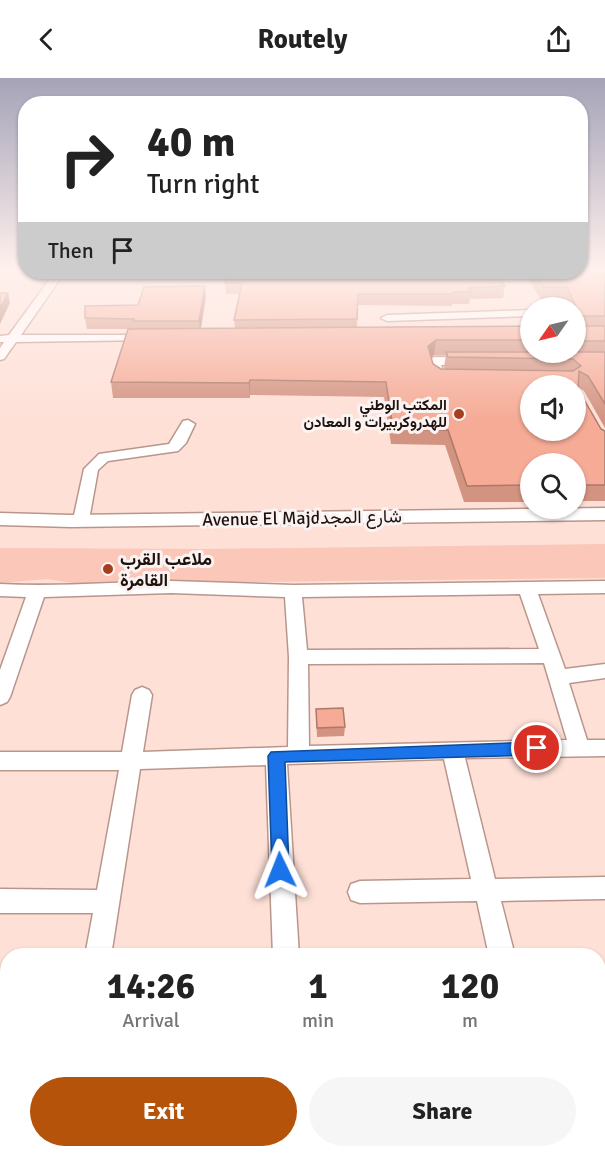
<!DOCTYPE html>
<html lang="en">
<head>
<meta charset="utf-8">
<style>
	:root { --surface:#fff; --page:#f6f6f6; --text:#222; --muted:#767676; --accent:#b45309 }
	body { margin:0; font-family:Signika,Vazirmatn,sans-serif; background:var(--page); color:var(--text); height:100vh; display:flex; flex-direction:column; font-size:22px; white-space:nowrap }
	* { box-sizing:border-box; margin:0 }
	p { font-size:20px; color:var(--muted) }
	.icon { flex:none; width:33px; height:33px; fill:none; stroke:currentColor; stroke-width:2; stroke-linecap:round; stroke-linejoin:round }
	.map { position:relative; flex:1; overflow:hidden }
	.sheet { position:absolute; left:0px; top:870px; width:606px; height:210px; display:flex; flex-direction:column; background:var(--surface); border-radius:24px 24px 0 0; box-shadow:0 2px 4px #0004 }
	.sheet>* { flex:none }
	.guide { position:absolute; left:18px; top:18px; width:570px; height:183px; border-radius:24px; box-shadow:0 2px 4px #0004; background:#fff; color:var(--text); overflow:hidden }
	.needle { width:39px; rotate:236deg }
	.buttons { position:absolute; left:520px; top:219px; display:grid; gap:12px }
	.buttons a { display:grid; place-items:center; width:66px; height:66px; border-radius:50%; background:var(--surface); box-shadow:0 2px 4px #0004; font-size:30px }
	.pin { position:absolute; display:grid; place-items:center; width:51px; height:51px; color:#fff; margin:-26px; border:3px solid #fff; border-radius:50%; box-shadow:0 2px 6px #0007 }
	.me { position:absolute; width:66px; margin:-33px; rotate:358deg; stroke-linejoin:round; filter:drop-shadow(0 0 4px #0008) }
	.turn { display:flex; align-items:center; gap:21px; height:126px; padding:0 30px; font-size:27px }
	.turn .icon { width:78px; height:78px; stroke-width:2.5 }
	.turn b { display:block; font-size:42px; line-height:51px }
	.then { display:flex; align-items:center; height:57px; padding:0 30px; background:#0003; gap:12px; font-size:22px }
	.eta { display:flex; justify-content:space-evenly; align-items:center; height:102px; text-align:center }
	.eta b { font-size:36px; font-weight:700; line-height:42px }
	.action { display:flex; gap:12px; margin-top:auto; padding:12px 30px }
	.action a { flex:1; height:69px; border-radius:36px; background:var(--accent); color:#fff; font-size:24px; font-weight:700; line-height:69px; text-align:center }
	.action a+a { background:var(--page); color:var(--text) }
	header { display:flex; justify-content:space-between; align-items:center; height:78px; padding:0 30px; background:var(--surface); font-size:27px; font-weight:700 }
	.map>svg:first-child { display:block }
	.green { fill:#fac7b8 }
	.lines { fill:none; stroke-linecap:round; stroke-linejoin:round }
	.minor-casing { stroke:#b9968c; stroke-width:3 }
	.major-casing { stroke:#b9968c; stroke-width:3 }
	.minor { fill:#fff; fill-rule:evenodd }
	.major { fill:#fff; fill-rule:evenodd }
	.wall { fill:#d39381; fill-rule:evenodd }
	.shaded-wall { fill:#ac7869 }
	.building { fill:#f5ab96; stroke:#ac7869; stroke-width:1.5; fill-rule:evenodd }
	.route { fill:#1a73e8; stroke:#114b97; stroke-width:1.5 }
	.poi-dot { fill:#a63e20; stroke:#fbf3f1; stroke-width:2 }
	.labels { text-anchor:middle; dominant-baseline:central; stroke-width:6; stroke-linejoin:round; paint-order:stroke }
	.far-poi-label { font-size:15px; font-weight:bold; fill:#1e110e; stroke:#fbf3f1; text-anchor:end }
	.street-label { font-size:18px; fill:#1e110e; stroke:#fbf3f1 }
	.poi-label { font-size:18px; font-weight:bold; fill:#1e110e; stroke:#fbf3f1; text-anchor:start }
</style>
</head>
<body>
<header><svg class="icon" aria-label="back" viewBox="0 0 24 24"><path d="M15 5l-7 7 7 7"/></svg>Routely<svg class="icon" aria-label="share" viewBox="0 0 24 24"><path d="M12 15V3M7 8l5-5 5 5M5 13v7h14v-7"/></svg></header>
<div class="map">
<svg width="605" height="1080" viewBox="0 0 605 1080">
	<rect width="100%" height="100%" fill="#fee0d7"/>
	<polygon class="green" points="605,466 605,500 77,506 48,501 0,505 0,470 205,471"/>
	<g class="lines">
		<defs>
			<g id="minor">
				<polygon points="55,194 65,194 21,257 148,257 154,260 152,262 16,264 4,281 0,282 0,270 4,264 0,264 0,258 9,257"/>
				<polygon points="531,232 531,238 387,243 381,240 387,237"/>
				<path d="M434,279h34l6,4 -6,4h-27l3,9 9,1 2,3c-4,6 -18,6 -22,0l-5,-17z"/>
				<polygon points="188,342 195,346 186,365 178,373 108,383 98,392 89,442 87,445 75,445 73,442 84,391 99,376 169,366 183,343"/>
				<path d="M171,503l122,4 312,-4v12l-67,1 27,75 40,-5v14l-36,5 18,57h18v16l-140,2 30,121 110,-2v22l-104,2 14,55h-26l-12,-55 -117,2 -9,-3 -3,-8 3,-8 9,-3 111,-2 -27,-120 -157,5 12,192h-26l-7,-191 -126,4 -29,187h-26l8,-43h-93v-24l97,1 22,-120h-119v-18h122l10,-57 3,-5 7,-3 7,3 3,5 -9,57 145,-5 1,-90 -4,-60 -114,-4 -127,4 -34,100 -3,5 -7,3v-35l26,-73 -26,-1v-12c57,3 114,-2 171,-3zM520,516l19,55 -232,1 -5,-53zM544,585l23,77 -258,6 -1,-82z"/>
				<rect x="598" y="943" width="7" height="28"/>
				<rect x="0" y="976" width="8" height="28"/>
				<polygon points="605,1000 605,1028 598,1029 598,1001"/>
				<polygon points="598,1071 601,1080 571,1080 569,1072 598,1072"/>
				<polygon points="49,1072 79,1072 77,1080 47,1080"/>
				<polygon points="304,1072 354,1072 353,1080 301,1080"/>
			</g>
			<polygon id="major" points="605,430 605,442 71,449 0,447 0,435 71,437"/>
		</defs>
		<use href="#minor" class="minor-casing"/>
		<use href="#major" class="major-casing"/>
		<use href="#minor" class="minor"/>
		<use href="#major" class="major"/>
	</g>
	<g class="wall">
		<path d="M605,191v159l-21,-37 -6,-4v2l23,40 4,2v70h-29v-37h-45v38h-67l-19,-57 -54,-1 -7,-47 -134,-2v3h-137l-2,-16 17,-53h-41l-2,-11 53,-13 68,-9 -5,32h34l-1,-8 5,-26h-13l-1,-11 280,3 -2,12 -33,1 -1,5h-17v2l-94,-1 -1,22 174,-1v26h45v-44h-9l-3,-7 -23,-1 -17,-28h56zM434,277h12l-2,12 1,2h-4l-8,-5 -2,-7z"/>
		<polygon points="316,631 345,649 344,658 317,659"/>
	</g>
	<g class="shaded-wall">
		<polygon points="205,208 206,218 200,254 199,243"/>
		<polygon points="8,215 10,225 0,246 0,230"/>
		<polygon points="436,262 434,277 426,282 428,268"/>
		<polygon points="250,302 250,320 249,305"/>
	</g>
	<g class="building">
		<polygon points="580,191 605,191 605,238 580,238 567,209 544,209 535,194 580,194"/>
		<polygon points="227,194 497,194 505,208 469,210 471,214 453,214 453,216 358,216 357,241 234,242 242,205 225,205"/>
		<polygon points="205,208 199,243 133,243 134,241 85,240 85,228 138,227 144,209"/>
		<polygon points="0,215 8,215 0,230"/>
		<path d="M531,248v14h-95l-8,6 5,18 8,5 132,2 8,-5 -8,-7 -125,-2 -2,-5h159v52l-17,-28 -9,-5 -1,18 23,40 4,2v54h-29v-21h-45v21l-64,1 -19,-56 -55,-1 -7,-47 -136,-2 -1,3 -138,-1 17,-53zM531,308h45v44h-45z"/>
		<rect x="576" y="248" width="29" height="15"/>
		<polygon points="343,630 345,649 317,650 316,631"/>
	</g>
	<linearGradient id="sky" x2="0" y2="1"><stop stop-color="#a5a3b8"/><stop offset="0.56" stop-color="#fff1ed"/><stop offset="1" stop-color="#fff1ed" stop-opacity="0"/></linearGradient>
	<rect width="605" height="342" fill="url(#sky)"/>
	<polygon class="route" points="537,664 543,666 545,670 543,675 537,677 285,684 289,792 287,798 280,801 274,798 272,792 268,678 271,674"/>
	<g class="poi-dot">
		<circle cx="459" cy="336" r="6"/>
		<circle cx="108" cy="491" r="6"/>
	</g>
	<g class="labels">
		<g class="far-poi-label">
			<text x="447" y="327">المكتب الوطني<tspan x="447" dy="17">للهدروكربيرات و المعادن</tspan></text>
		</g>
		<g class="street-label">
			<text transform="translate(302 440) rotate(-1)">Avenue El Majdشارع المجد</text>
		</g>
		<g class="poi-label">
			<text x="120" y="481">ملاعب القرب<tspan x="120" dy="21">القامرة</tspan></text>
		</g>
	</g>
</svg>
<div class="buttons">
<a><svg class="needle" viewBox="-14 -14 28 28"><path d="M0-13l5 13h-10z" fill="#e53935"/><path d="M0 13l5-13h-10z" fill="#767676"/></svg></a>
<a><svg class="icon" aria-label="sound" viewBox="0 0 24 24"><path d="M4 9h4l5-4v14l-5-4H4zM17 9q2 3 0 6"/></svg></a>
<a><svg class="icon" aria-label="search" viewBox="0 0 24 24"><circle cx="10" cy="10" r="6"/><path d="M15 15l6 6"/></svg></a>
</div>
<div class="pin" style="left:537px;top:670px;background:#d93025"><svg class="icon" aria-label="arrive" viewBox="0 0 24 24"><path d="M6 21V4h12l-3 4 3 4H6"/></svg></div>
<svg class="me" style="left:280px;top:792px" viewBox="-20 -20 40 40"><path d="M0-17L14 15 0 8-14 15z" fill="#1a73e8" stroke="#fff" stroke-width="4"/></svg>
<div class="guide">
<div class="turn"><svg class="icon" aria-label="right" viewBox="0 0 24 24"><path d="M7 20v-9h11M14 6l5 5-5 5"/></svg><div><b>40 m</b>Turn right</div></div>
<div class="then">Then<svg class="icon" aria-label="arrive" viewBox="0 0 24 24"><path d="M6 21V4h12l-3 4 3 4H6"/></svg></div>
</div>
<section class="sheet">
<div class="eta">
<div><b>14:26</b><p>Arrival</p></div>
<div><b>1</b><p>min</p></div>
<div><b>120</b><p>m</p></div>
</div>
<div class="action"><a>Exit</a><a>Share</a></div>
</section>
</div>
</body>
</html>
